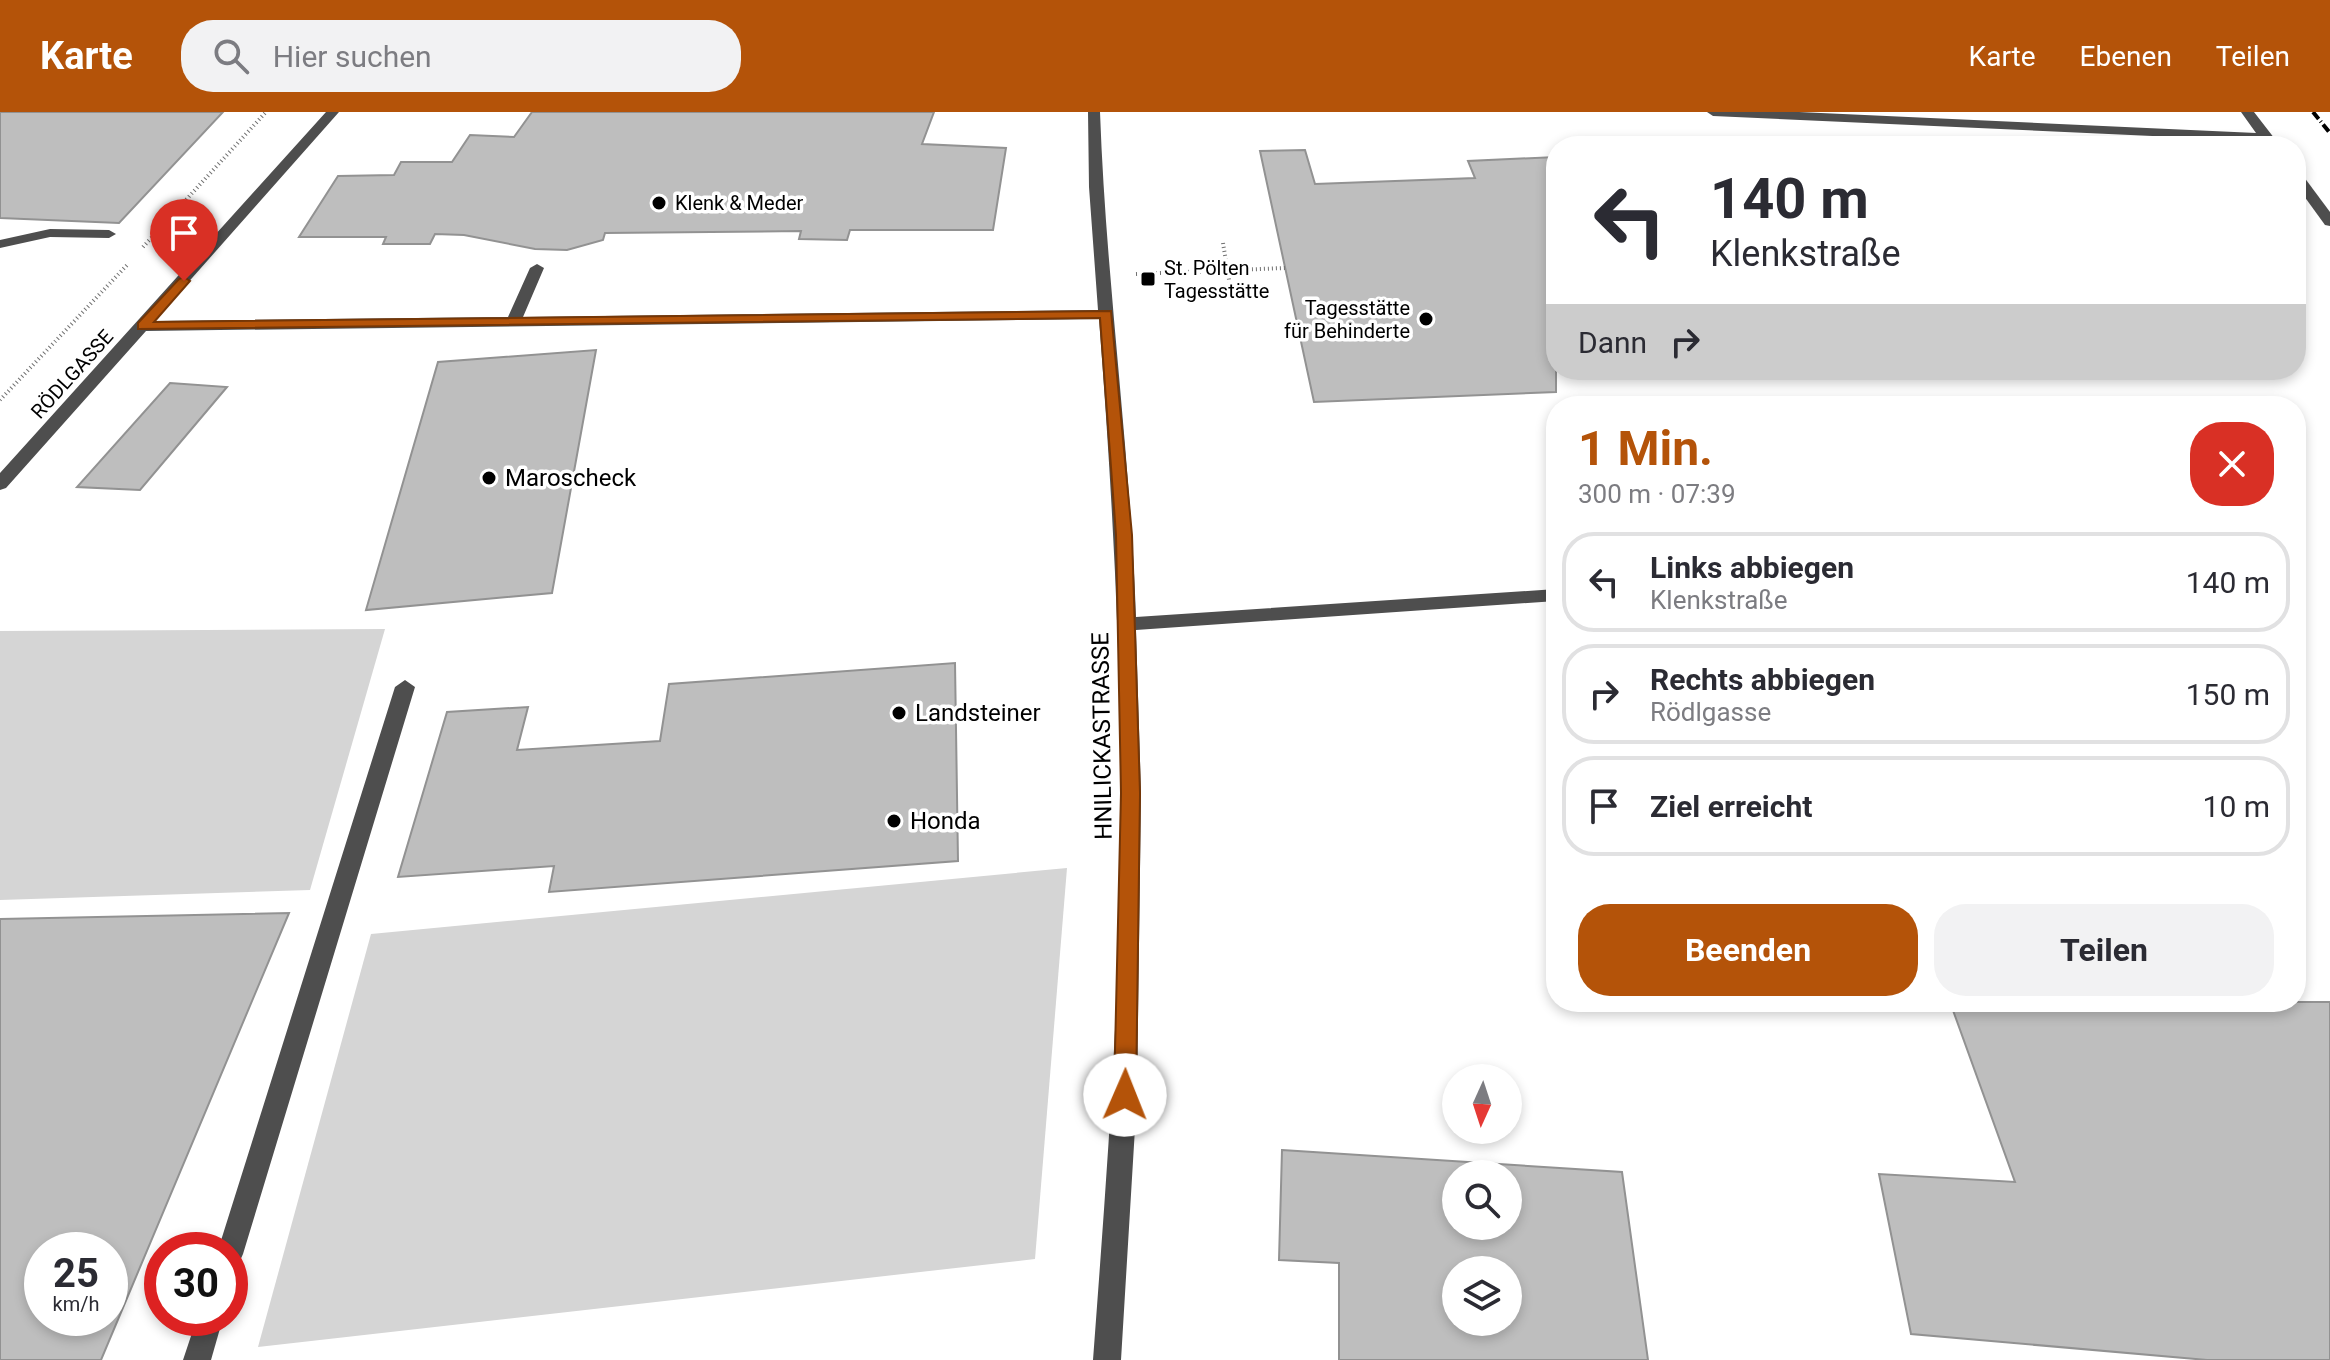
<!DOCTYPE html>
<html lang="de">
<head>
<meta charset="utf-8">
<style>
	:root { --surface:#fff; --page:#f2f2f3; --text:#2b2b33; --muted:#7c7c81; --line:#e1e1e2; --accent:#b45309 }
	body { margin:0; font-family:Roboto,sans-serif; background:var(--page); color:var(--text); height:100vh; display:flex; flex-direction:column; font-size:30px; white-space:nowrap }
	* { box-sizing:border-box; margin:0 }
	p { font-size:26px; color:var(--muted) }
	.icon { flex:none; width:44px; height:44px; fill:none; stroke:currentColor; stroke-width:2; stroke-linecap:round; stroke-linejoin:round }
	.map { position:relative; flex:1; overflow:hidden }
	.side { position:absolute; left:1546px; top:284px; width:760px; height:616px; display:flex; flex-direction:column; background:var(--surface); border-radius:32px; box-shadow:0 4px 12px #0003 }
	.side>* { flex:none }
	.hud { position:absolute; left:1546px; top:24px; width:760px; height:244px; border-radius:32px; box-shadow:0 4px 12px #0003; background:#fff; color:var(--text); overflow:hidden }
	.needle { width:52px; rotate:183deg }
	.tools { position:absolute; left:1442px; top:952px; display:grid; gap:16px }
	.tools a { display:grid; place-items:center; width:80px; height:80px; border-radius:50%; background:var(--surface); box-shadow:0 4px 12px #0003; font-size:40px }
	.speed { position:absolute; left:24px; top:1120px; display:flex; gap:16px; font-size:40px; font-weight:700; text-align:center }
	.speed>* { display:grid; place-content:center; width:104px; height:104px; border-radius:50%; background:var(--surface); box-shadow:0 4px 12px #0003; line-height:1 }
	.speed small { font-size:20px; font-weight:400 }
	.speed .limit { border:12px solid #d22; background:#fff; color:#111 }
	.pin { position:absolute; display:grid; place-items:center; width:68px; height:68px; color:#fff; margin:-82px -34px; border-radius:50% 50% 50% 0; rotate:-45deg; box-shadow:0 0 8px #0007 }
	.pin .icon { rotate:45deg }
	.me { position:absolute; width:88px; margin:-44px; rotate:1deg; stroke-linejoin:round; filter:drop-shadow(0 0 6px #0008) }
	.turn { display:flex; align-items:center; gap:28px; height:168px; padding:0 32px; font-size:36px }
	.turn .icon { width:104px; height:104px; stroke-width:2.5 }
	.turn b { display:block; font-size:56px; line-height:68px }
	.then { display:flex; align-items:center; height:76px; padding:0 32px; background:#0003; gap:16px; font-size:30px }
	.round { display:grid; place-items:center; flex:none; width:84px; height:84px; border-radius:32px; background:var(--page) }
	.head { display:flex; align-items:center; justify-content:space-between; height:136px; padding:0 32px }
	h1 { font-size:48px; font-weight:700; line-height:60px; color:var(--accent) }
	.button { display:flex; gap:16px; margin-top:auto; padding:16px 32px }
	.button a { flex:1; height:92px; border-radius:32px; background:var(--accent); color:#fff; font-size:32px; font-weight:700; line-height:92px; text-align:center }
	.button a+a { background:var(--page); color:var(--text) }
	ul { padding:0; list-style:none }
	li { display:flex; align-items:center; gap:24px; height:100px; margin:0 16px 12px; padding:0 16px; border:4px solid var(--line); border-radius:32px }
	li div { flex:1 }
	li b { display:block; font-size:30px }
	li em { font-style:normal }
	header { display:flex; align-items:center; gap:48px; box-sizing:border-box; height:112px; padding:0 40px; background:var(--accent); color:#fff }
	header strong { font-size:38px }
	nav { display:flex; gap:44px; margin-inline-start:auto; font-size:28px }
	.search { width:560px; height:72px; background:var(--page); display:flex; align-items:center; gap:20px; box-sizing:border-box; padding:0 28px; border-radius:32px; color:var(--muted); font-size:30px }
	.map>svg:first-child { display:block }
	.green { fill:#d5d5d5 }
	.building { fill:#bebebe; stroke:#929292; stroke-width:2; fill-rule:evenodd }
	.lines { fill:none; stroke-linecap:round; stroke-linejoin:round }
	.path { stroke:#707070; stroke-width:4; stroke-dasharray:1 3; stroke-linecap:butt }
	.minor { fill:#4e4e4e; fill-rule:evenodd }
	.rail { stroke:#000; stroke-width:4; stroke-dasharray:9 3 1 3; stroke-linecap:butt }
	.route { fill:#b45309; stroke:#753606; stroke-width:2 }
	.poi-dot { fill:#000; stroke:#fff; stroke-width:3 }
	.labels { text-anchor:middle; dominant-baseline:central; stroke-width:7; stroke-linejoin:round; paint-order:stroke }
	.far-poi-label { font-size:20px; fill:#000; stroke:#fff; text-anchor:start }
	.far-street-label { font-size:20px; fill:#000; stroke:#fff }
	.poi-label { font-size:24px; fill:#000; stroke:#fff; text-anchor:start }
	.street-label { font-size:24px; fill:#000; stroke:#fff }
</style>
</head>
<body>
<header>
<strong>Karte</strong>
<div class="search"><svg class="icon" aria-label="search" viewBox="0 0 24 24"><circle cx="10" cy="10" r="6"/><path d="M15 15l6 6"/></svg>Hier suchen</div>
<nav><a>Karte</a><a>Ebenen</a><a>Teilen</a></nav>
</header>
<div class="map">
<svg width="2330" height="1248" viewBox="0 0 2330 1248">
	<rect width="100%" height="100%" fill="#fff"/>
	<g class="green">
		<polygon points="385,517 310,778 0,788 0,519"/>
		<polygon points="1067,756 1035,1147 258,1235 371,822"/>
	</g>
	<g class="building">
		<polygon points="0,0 223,0 119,111 0,106"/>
		<polygon points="532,0 934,0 922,32 1006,36 993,118 850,118 847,128 799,127 801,119 605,121 603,128 567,138 535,137 464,123 435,122 430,132 383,132 386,125 299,125 338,64 394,63 401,50 452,50 470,23 514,25"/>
		<polygon points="1305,38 1315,72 1475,66 1468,49 1556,45 1556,280 1314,290 1260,39"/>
		<polygon points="596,238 552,481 366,498 438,250"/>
		<polygon points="170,271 227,275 140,378 77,375"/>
		<polygon points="955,551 958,749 549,780 554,754 398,765 447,600 528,595 517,638 660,629 669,572"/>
		<path d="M289,801l-188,447h-101v-441zM42,1138h68v68h-68z"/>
		<polygon points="1950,890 2330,890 2330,1248 2207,1248 1911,1222 1879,1062 2015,1070"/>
		<path d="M1282,1038l340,22 26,188h-309v-97l-60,-3zM1456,1062h52v52h-52zM1456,1158h52v52h-52z"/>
	</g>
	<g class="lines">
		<g class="path">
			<polyline points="1223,131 1232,186"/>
			<polyline points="143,135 266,0"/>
			<polyline points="1136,162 1285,156"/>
			<polyline points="0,288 128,152"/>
		</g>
		<g class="minor">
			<path d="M326,0h13l-185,209 354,-4 22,-49 7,-4 7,4 -21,49 575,-7 -9,-123 -1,-75h12c6,169 30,336 36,505l420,-28v12l-420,29 5,163 -4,302 -16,265h-28c14,-189 29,-379 28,-569 -1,-158 -10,-315 -22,-472l-953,12 -140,157 -6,2v-17z"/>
			<polygon points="1707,0 1799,0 2256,21 2241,0 2254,0 2278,31 2267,34 2262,29 1713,4"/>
			<polygon points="2296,60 2301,61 2330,100 2330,114 2325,113 2296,73"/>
			<polygon points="50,117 109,118 116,122 109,126 50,125 0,136 0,128"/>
			<polygon points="405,568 415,575 243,1142 239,1151 230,1155 230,1138 218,1138 395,575"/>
			<polygon points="197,1206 223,1206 211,1248 183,1248"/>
		</g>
		<polyline class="rail" points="2313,0 2330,21"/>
	</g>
	<polygon class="route" points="184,165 190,169 154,210 1111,199 1132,423 1140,681 1136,983 1133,990 1125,993 1117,990 1114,983 1121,681 1116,423 1100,206 138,217 138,211 179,167"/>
	<g class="poi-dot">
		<circle cx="659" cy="91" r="8"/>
		<rect x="1140" y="159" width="16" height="16" rx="4"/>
		<circle cx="1426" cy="207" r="8"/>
		<circle cx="489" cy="366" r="8"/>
		<circle cx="899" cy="601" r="8"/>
		<circle cx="894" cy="709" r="8"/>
	</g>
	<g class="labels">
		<g class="far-poi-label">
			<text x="675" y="91">Klenk &amp; Meder</text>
			<text x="1164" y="156">St. Pölten<tspan x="1164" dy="23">Tagesstätte</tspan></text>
			<text x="1410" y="196" text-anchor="end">Tagesstätte<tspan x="1410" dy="23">für Behinderte</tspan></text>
		</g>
		<g class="far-street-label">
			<text transform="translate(72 262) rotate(-48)">RÖDLGASSE</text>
		</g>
		<g class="poi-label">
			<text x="505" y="366">Maroscheck</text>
			<text x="915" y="601">Landsteiner</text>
			<text x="910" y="709">Honda</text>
		</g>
		<g class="street-label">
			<text transform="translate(1102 624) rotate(-91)">HNILICKASTRASSE</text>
		</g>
	</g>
</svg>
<div class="tools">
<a><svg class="needle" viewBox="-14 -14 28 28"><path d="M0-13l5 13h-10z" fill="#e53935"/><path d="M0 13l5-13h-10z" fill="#7c7c81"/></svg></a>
<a><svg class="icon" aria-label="search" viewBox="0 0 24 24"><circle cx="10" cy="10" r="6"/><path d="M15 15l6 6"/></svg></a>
<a><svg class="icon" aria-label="layers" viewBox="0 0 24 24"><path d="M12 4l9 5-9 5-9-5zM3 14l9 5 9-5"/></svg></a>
</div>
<div class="speed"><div>25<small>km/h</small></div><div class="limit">30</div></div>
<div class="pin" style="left:184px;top:169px;background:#d93025"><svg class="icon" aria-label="arrive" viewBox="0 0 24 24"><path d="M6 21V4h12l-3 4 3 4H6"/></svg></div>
<svg class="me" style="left:1125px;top:983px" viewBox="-20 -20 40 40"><circle r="19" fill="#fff"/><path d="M0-13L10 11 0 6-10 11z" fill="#b45309"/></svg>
<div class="hud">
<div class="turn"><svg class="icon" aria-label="left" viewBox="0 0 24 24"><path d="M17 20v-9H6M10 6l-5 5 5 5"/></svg><div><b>140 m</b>Klenkstraße</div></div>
<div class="then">Dann<svg class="icon" aria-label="right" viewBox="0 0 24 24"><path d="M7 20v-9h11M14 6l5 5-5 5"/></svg></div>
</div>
<section class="side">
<div class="head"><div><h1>1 Min.</h1><p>300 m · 07:39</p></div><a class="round" style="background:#d93025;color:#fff"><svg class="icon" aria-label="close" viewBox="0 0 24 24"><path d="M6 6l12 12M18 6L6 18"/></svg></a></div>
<ul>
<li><svg class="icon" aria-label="left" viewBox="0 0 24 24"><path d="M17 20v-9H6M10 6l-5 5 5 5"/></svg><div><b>Links abbiegen</b><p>Klenkstraße</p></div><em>140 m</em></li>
<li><svg class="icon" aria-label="right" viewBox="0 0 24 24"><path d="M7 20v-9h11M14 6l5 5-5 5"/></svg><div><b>Rechts abbiegen</b><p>Rödlgasse</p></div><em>150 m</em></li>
<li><svg class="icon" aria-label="arrive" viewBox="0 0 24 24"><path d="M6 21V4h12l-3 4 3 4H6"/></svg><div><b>Ziel erreicht</b></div><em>10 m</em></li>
</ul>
<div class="button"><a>Beenden</a><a>Teilen</a></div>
</section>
</div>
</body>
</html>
